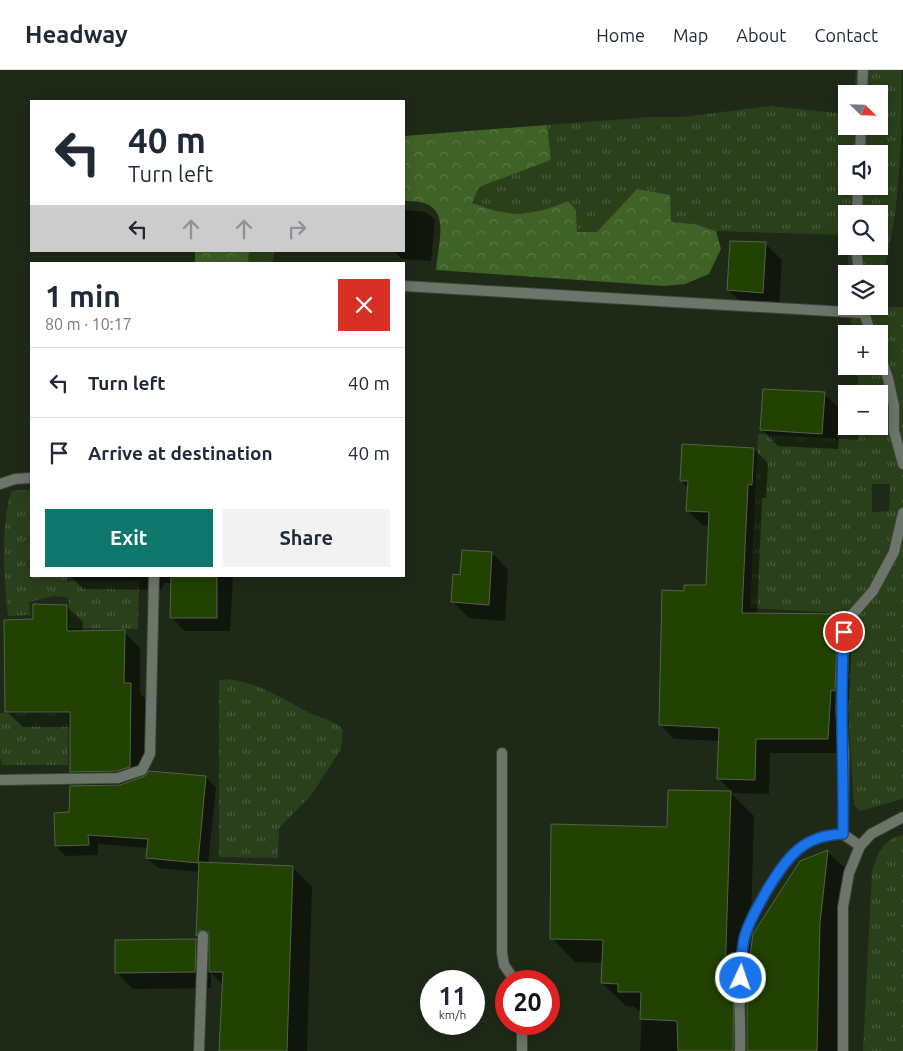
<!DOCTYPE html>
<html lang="en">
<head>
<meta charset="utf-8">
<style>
	:root { --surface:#fff; --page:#f2f2f3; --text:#1f2937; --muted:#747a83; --line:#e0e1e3; --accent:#0f766e }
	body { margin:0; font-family:Ubuntu,sans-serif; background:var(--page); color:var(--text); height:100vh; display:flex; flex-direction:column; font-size:19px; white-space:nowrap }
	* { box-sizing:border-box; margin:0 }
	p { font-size:16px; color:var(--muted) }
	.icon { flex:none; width:28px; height:28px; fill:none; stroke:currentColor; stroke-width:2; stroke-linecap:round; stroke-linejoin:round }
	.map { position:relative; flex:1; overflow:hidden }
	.panel { position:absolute; left:30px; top:192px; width:375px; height:315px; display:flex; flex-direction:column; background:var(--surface); border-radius:0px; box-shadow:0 2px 12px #0003 }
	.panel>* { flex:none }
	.banner { position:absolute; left:30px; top:30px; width:375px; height:152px; border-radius:0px; box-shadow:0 2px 12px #0003; background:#fff; color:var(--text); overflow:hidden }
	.needle { width:32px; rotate:113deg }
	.buttons { position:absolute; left:838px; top:15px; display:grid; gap:10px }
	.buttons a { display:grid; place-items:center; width:50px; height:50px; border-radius:0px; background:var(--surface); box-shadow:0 2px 12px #0003; font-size:25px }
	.speed { position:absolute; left:420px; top:900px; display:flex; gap:10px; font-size:25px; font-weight:700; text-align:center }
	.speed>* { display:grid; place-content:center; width:65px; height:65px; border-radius:50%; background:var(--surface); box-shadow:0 2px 12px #0003; line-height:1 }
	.speed small { font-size:12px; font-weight:400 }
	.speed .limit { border:8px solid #d22; background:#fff; color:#111 }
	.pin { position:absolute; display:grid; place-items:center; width:42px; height:42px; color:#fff; margin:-21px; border:2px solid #fff; border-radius:50%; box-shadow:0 1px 5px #0007 }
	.me { position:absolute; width:55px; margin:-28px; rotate:3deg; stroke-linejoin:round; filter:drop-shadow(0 0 4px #0008) }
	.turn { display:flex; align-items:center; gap:18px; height:105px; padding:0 15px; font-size:22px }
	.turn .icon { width:65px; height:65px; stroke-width:2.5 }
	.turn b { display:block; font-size:35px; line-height:42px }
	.lanes { display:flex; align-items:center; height:48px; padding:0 15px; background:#0003; justify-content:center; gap:25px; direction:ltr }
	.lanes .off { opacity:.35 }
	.round { display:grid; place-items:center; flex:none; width:52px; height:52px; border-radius:0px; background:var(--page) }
	.summary { display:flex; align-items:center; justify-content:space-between; height:85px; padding:0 15px }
	h1 { font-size:30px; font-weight:700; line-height:38px }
	.action { display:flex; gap:10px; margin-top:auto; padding:10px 15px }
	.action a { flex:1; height:58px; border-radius:0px; background:var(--accent); color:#fff; font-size:20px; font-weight:700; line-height:58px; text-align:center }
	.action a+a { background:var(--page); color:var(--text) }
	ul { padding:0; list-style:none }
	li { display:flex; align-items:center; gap:15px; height:70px; padding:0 15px; border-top:1px solid var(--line) }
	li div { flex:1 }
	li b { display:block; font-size:19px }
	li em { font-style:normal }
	header { display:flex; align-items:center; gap:30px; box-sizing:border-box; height:70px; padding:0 25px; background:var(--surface); border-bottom:1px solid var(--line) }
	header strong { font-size:24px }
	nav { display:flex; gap:28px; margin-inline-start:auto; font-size:18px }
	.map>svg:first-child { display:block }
	.grass { fill:url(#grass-tufts); fill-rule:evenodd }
	.forest { fill:url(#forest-crowns) }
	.shadow { fill:#0007 }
	.building { fill:#214201; stroke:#54624c }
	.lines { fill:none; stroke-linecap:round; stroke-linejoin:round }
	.service-casing { stroke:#394533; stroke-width:12 }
	.minor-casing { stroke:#394533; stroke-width:12 }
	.tertiary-casing { stroke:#394533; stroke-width:12 }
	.service { stroke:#6d746a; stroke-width:10 }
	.minor { stroke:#6d746a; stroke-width:10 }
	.tertiary { stroke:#6d746a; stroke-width:10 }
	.route-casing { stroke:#114b97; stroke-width:12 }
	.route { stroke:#1a73e8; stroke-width:9 }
</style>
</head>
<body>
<header>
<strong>Headway</strong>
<nav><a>Home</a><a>Map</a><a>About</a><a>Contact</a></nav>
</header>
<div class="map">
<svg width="903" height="981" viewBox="0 0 903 981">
	<defs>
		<pattern id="grass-tufts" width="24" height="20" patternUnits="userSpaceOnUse" patternTransform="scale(1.25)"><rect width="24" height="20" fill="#2a401b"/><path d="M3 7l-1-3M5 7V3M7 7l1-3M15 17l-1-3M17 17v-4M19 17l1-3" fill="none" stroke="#495c3c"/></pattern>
		<pattern id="forest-crowns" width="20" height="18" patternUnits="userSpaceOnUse" patternTransform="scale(1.25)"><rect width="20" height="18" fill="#3f6226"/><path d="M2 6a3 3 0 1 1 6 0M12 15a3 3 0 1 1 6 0" fill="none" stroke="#5a7945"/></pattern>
	</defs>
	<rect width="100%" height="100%" fill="#1e2a17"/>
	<g class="grass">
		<path d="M856,0h46c0,67 -1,151 -23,215v-11h-31v-28h31v-32h-33v21l-130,-4 -22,-7 -23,-2 -33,-33 -41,43h-20l-1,-22 -8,-9c-40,16 -55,17 -96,2l7,-16 72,-27 -4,-35 103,-8h33l87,-11 76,8v12h33v-32h-25zM846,84h33v32h-33z"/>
		<polygon points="249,181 274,181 273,194 248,194"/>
		<path d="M850,236l53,1v492l-43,12 -6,-6 -8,-131 1,-20 5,-16 -10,-21 1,-4 -93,-5 8,-174 100,6 1,-14h20v-32h-20l-2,-28h22v-32h-27zM872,414h18l-1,27 -17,1z"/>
		<path d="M20,420h11v86h36v5h72l-1,48 -69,-1v-30l-15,-2 -25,6 1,13 -22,1c-4,-34 -8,-95 4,-125z"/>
		<path d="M227,609c32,4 51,17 79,32 13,7 27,8 37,19l-2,19 -29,45 -33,34 -1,30 -59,-1v-177z"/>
		<polygon points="0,643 68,643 68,695 2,695 0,688"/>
		<path d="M903,765v216h-40l9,-180c6,-18 11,-32 31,-36z"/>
	</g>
	<g class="forest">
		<path d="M547,55l4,35 -72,27 -7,16c41,15 56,14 96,-2l8,9 1,22h20l40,-43 33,6 1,27 23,2 22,7 5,18 -12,25 -24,10 -21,2 -228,-16c3,-35 18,-71 -32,-69v-65z"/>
		<polygon points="195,181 249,181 248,194 195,194"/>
	</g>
	<g class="shadow">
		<polygon points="404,140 426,142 435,150 431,191 402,189 394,181 404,181"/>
		<polygon points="765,173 782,190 779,238 745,236 728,220"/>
		<polygon points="824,324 841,340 838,379 778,376 762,360"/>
		<polygon points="754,379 768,393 766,428 762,428 757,544 838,546 852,560 849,634 845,634 842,683 770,683 769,724 731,723 754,746 750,884 801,792 828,782 852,805 843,878 841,981 640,981 642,944 634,937 626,936 602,913 603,893 575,892 552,868 668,758 669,722 732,722 719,709 720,671 674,669 660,654 707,517 710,456 702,455 688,441 689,418 681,411"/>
		<polygon points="492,483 508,500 505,551 469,548 452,531 461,506"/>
		<polygon points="70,506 240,506 233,507 230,561 185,561 171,547 172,516 169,513 164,513 161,520 83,519"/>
		<polygon points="66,536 83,552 82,562 124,562 140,578 140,624 147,630 146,707 206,707 216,718 208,794 292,797 312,817 307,981 220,981 223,915 211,903 211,918 133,919 117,903 196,870 210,884 210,878 197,865 200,802 158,798 147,788 148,778 98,774 98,785 66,786 56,776 86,717 71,701 71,657 23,657 6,641 35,551"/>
	</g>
	<g class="building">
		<polygon points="730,171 766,172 763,223 727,220"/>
		<polygon points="763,319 825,322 822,364 760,360"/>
		<polygon points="682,374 754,378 752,415 748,414 742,543 838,544 835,621 831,620 828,669 756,669 755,710 717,709 719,658 659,655 662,520 684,521 684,515 706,515 709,442 686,441 688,411 680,411"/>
		<polygon points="462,480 492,482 489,535 451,532 453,504 460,505"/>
		<polygon points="171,506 217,506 217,548 170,548"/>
		<polygon points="33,534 67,535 67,561 125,560 124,613 131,613 130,697 117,701 70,702 70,642 5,642 4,550 33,549"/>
		<polygon points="149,701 206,706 198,793 146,788 148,769 88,765 89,775 55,776 54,743 69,742 70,716 120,715 145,706"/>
		<polygon points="668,720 731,721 725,907 734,894 733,981 678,981 677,951 640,949 641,922 618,922 618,914 601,913 603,870 550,869 551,754 667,757"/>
		<polygon points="828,780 820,853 817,981 747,981 747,908 753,864 800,791"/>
		<polygon points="199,792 293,796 287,981 219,981 223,902 209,902 209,862 200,860 196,866"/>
		<polygon points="196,869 195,902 115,903 115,870"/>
	</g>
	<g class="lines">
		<defs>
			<g id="service">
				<polyline points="862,24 863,0"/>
				<polyline points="860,84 861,56"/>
				<polyline points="857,144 858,116"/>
				<polyline points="856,176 859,204"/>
				<polyline points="404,216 863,243"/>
				<polyline points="862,236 871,264"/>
				<polyline points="879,283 888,308 894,336 894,361 903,394"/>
				<polyline points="199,981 203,866"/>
				<path d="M740,981c1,-34 -4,-82 5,-114 4,-17 13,-31 21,-45 21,-33 35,-57 77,-58l1,-80 -3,-45 3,-77 7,-16 22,-25 21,-39 9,-39"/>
			</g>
			<g id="minor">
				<polyline points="0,414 15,409 31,408"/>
				<polyline points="502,683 502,883 504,895 515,911"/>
				<polyline points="0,710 118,708 142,700 150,684 154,506"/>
				<polyline points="843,764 860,776"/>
				<polyline points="522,981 522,954"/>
			</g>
			<polyline id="tertiary" points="843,981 843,837 849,803 860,776 871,764 903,747"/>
		</defs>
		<use href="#service" class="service-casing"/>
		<use href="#minor" class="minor-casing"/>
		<use href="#tertiary" class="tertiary-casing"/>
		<use href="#service" class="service"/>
		<use href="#minor" class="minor"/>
		<use href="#tertiary" class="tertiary"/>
	</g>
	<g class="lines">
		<defs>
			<path id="route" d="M741,908c1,-14 0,-29 4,-43 5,-16 14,-30 22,-45 20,-32 35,-55 76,-56 1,-67 -4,-135 1,-202"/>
		</defs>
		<use href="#route" class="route-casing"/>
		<use href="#route" class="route"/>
	</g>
</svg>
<div class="buttons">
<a><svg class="needle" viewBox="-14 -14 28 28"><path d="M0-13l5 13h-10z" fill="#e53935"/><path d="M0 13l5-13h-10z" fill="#747a83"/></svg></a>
<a><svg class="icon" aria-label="sound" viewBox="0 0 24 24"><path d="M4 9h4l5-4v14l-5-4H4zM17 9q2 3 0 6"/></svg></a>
<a><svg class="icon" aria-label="search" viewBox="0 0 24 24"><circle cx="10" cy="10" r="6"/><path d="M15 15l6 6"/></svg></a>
<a><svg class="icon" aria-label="layers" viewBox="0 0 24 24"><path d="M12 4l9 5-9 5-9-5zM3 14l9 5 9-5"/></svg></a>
<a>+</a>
<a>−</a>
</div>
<div class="speed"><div>11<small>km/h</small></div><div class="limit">20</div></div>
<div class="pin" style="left:844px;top:562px;background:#d93025"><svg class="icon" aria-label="arrive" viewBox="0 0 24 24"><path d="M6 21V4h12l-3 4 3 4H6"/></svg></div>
<svg class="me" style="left:741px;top:908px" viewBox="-20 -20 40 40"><circle r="17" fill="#1a73e8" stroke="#fff" stroke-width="3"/><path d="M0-11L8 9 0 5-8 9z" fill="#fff"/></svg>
<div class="banner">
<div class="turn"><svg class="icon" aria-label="left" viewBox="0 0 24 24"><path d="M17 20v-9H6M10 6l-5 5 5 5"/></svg><div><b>40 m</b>Turn left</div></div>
<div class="lanes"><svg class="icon" aria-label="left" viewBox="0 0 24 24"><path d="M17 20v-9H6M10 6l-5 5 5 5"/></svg><svg class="icon off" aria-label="ahead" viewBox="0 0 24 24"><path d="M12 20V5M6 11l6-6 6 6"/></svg><svg class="icon off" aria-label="ahead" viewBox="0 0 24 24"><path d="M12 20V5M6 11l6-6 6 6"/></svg><svg class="icon off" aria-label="right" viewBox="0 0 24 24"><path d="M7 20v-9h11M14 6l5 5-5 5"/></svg></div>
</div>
<section class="panel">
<div class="summary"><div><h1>1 min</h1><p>80 m · 10:17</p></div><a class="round" style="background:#d93025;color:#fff"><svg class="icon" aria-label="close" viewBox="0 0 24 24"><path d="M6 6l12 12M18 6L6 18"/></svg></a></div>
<ul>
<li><svg class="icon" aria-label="left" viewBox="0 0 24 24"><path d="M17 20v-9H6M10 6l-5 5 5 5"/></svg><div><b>Turn left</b></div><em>40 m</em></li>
<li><svg class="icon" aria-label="arrive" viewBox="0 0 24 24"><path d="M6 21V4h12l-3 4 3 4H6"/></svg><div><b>Arrive at destination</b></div><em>40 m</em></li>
</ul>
<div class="action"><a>Exit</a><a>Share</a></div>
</section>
</div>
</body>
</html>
